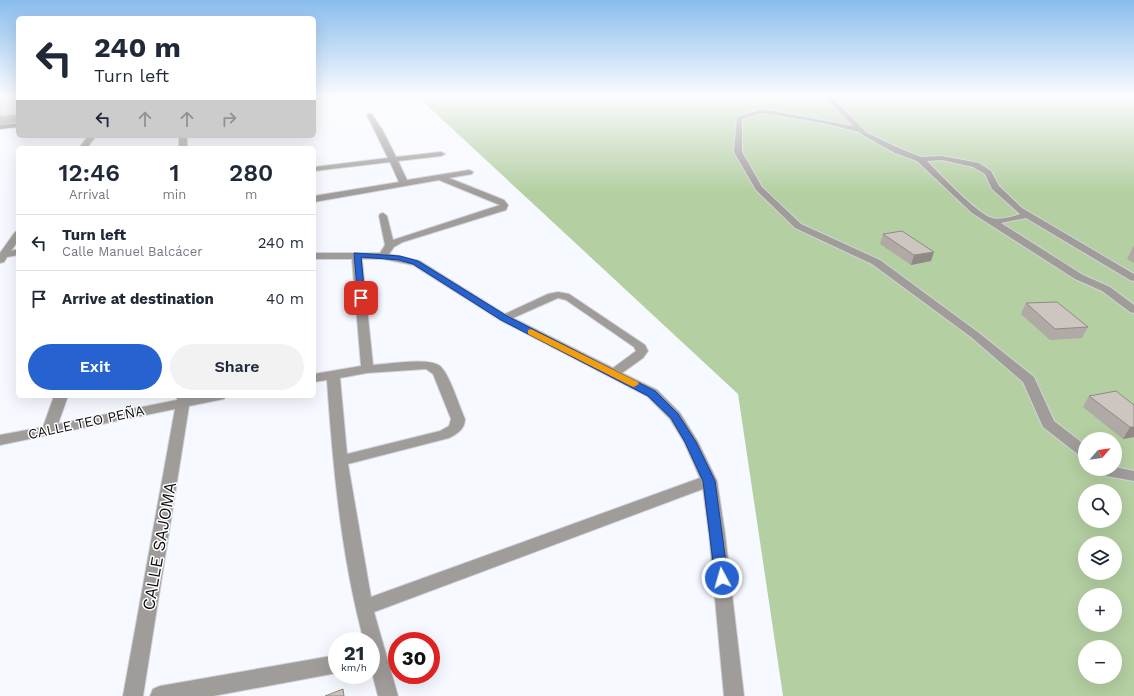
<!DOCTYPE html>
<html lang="en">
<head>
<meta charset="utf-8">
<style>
	:root { --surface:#fff; --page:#f2f2f3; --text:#1f2937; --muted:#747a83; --line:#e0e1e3; --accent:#2663d0 }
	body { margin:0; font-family:"Work Sans",sans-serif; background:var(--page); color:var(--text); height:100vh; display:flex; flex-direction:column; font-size:15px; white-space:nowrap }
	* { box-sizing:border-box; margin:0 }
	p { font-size:13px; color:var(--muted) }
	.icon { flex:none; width:22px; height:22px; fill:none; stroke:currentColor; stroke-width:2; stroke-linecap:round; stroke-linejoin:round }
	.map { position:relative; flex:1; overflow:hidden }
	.side { position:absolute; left:16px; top:146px; width:300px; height:252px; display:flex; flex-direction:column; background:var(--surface); border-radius:6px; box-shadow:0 4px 16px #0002 }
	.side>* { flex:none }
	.top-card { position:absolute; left:16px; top:16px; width:300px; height:122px; border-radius:6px; box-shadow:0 4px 16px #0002; background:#fff; color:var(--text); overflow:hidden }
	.needle { width:26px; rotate:62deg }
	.controls { position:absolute; left:1078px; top:432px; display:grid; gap:8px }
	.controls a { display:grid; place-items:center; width:44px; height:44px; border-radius:50%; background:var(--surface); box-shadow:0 4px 16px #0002; font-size:20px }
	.speed { position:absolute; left:328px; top:632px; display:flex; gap:8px; font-size:20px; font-weight:700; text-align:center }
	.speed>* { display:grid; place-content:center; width:52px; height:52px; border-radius:50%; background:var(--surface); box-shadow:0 4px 16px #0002; line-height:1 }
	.speed small { font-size:10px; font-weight:400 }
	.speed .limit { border:6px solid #d22; background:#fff; color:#111 }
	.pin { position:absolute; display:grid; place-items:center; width:34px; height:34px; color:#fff; margin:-17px; border-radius:8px; box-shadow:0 2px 6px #0006 }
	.me { position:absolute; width:44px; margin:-22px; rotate:354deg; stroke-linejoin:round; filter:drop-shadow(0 0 3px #0008) }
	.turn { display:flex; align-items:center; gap:14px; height:84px; padding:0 12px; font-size:18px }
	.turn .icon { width:52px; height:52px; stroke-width:2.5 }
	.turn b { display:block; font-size:28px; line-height:34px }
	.lanes { display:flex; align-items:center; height:38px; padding:0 12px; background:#0003; justify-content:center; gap:20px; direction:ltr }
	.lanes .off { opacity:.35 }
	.eta { display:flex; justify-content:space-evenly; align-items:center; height:68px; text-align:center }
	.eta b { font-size:24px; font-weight:600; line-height:28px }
	.cta { display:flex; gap:8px; margin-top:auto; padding:8px 12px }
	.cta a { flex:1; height:46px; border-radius:24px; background:var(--accent); color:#fff; font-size:16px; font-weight:600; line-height:46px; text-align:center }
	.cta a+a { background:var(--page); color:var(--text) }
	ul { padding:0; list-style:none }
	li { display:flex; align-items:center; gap:12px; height:56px; padding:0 12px; border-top:1px solid var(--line) }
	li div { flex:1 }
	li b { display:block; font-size:15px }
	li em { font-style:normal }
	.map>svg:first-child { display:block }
	.green { fill:#b4cfa2; fill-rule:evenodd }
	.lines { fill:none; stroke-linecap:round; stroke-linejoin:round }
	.street-casing { stroke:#d1d3d9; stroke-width:2 }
	.secondary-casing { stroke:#d1d3d9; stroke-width:2 }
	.street { fill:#a09c9a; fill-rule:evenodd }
	.secondary { fill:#76716e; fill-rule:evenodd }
	.wall { fill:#b0a9a5 }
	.shaded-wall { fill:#908a86 }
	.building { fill:#cdc5c0; stroke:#908a86 }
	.route { fill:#2663d0; stroke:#194087 }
	.slow { fill:#f59e0b }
	.labels { text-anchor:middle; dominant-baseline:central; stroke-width:3; stroke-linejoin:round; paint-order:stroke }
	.street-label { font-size:14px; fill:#0d0e11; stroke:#fff }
	.near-street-label { font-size:17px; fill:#0d0e11; stroke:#fff }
</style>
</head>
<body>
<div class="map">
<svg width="1134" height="696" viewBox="0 0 1134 696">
	<rect width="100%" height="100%" fill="#f6f9ff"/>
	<path class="green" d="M417,96h717v600h-351l-45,-302zM1085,439h30v30h-30zM1085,491h30v30h-30zM1085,543h30v30h-30zM1085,595h30v30h-30zM1085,647h30v30h-30z"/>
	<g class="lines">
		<defs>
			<g id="street">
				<polygon points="314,96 335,96 314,100"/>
				<path d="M824,96h7l36,37 34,16 20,8 21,-1 37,7 12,8 8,15 23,22 112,66v7l-4,-1 -104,-62 -25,5 82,52 27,12 24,18v8l-4,-1 -28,-21 -27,-12 -103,-66 -55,-52 -22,-8 -32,-18 -4,-3 -36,-9 -60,-10 -21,6v33l20,35 39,37 79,36 99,73 55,44 20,44 31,24v12l-5,-1 -37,-29 -20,-45 -52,-45 -99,-73 -77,-36 -39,-38 -22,-38 3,-35 26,-8 90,17zM942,160l31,7 12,7 7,15 28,25c-8,3 -20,6 -28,4 -16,-5 -52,-44 -65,-57z"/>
				<path d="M368,114h4l11,17 13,26 45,-5 4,2 -4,2 -43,5 9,19 62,-10 4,2 -1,2 -23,4 55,22 4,5 -2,5 -103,32 -9,5 -5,7 31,7 85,53 43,-20 10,-2 11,2 76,51 3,6 -5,7 -21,15 35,17 23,23 18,29 19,39 8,53 19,162h-20l-15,-162 -6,-45 -329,123 24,84h-20l-7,-27v-28h-7c-23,-85 -31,-174 -37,-261l-13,2v-8l47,-8 -9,-107h-38v-6h66l5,-8 -6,-29 1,-2 3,-1 4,3 6,24 107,-35 -61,-25 -125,22v-6l85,-14 -9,-20 -76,9v-4l74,-9 -21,-43zM362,259h21l30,6 87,55 147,76 23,23 14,23 16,36 -329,119 -23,-133 101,-26c8,-4 16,-9 16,-19 -6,-13 -15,-44 -25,-53 -11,-9 -52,-2 -67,-1zM558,298l8,2 68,47 2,4 -23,17 -100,-50zM426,369l7,5 18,45 -2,7 -9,5 -93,23 -7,-76 27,-5z"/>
				<polygon points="88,136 96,136 87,148 79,148"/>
				<rect x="179" y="136" width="8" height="12"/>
				<polygon points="18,231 18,241 11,251 18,249 18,255 7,257 4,262 0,263 0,253 15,232"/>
				<polygon points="54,396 68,396 58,424 177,400 177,396 191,396 190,397 226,396 224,399 189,406 143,696 123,696 175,409 0,445 0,435 43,427"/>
				<polygon points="1115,467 1134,471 1134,481 1106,476 1101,469 1115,469"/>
				<polygon points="337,655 337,673 213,696 150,696 153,689 160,686"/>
			</g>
			<polygon id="secondary" points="18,123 18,127 0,129 0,125"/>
		</defs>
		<use href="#street" class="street-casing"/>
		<use href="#secondary" class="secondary-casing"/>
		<use href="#street" class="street"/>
		<use href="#secondary" class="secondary"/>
	</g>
	<g class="wall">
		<polygon points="883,234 931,261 911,265 880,244"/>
		<polygon points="1134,245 1134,263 1127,259"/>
		<polygon points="1026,303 1088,327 1082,338 1050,340 1021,314"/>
		<polygon points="1116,391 1134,437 1123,439 1083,407 1089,396"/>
	</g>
	<g class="shaded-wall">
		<polygon points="18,112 18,122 0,125 0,117"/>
		<polygon points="934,252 931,261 911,265 914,255"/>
		<polygon points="1130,427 1134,427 1134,437 1123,439"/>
	</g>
	<g class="building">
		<polygon points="0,96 18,96 18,112 15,115 0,117"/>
		<polygon points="902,231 934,252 914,255 883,234"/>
		<polygon points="1057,302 1088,327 1055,329 1026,303"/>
		<polygon points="1116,391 1134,405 1134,427 1130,427 1089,396"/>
		<polygon points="343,689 344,696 325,696"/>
	</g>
	<linearGradient id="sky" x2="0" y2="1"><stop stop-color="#8abded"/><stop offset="0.5" stop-color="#fbfcff"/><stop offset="1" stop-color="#fbfcff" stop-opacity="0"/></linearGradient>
	<rect width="1134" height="193" fill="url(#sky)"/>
	<polygon class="route" points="354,253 400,256 418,261 507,316 655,391 678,414 696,442 715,481 728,578 726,582 722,584 717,582 715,578 703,481 685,442 671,418 648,396 501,320 413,264 399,260 361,257 365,298 361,300 358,299"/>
	<polygon class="slow" points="531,329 638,382 639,384 634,387 631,386 528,334 528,330"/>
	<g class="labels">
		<g class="street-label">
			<text transform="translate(86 422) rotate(-12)">CALLE TEO PEÑA</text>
		</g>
		<g class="near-street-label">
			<text transform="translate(159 546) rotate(-80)">CALLE SAJOMA</text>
		</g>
	</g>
</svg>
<div class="controls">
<a><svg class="needle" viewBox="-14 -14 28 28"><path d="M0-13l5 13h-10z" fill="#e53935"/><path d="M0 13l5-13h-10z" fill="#747a83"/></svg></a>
<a><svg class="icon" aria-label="search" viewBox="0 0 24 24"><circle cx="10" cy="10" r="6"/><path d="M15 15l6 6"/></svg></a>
<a><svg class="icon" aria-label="layers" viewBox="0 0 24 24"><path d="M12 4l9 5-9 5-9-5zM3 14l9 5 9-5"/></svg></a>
<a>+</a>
<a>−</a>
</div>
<div class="speed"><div>21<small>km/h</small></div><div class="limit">30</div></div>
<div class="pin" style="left:361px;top:298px;background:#d93025"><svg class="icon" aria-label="arrive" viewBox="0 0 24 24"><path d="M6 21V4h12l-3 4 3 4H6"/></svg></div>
<svg class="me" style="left:722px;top:578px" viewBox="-20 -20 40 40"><circle r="17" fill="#2663d0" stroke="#fff" stroke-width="3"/><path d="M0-11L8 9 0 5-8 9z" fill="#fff"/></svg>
<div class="top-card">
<div class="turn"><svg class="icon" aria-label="left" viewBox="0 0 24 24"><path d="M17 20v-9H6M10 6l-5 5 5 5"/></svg><div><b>240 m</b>Turn left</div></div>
<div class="lanes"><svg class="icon" aria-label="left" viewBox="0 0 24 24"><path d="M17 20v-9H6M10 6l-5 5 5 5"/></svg><svg class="icon off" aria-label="ahead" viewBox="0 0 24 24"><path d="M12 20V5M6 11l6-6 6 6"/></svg><svg class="icon off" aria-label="ahead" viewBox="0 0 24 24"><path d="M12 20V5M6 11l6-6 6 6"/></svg><svg class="icon off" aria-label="right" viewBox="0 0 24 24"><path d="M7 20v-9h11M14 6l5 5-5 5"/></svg></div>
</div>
<section class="side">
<div class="eta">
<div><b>12:46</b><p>Arrival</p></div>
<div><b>1</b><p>min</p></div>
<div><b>280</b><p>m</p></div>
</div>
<ul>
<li><svg class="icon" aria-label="left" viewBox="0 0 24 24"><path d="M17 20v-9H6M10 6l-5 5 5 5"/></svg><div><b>Turn left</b><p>Calle Manuel Balcácer</p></div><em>240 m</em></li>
<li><svg class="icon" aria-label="arrive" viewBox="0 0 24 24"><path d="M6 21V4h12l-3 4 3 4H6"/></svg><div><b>Arrive at destination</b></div><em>40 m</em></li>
</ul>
<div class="cta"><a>Exit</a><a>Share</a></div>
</section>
</div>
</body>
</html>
